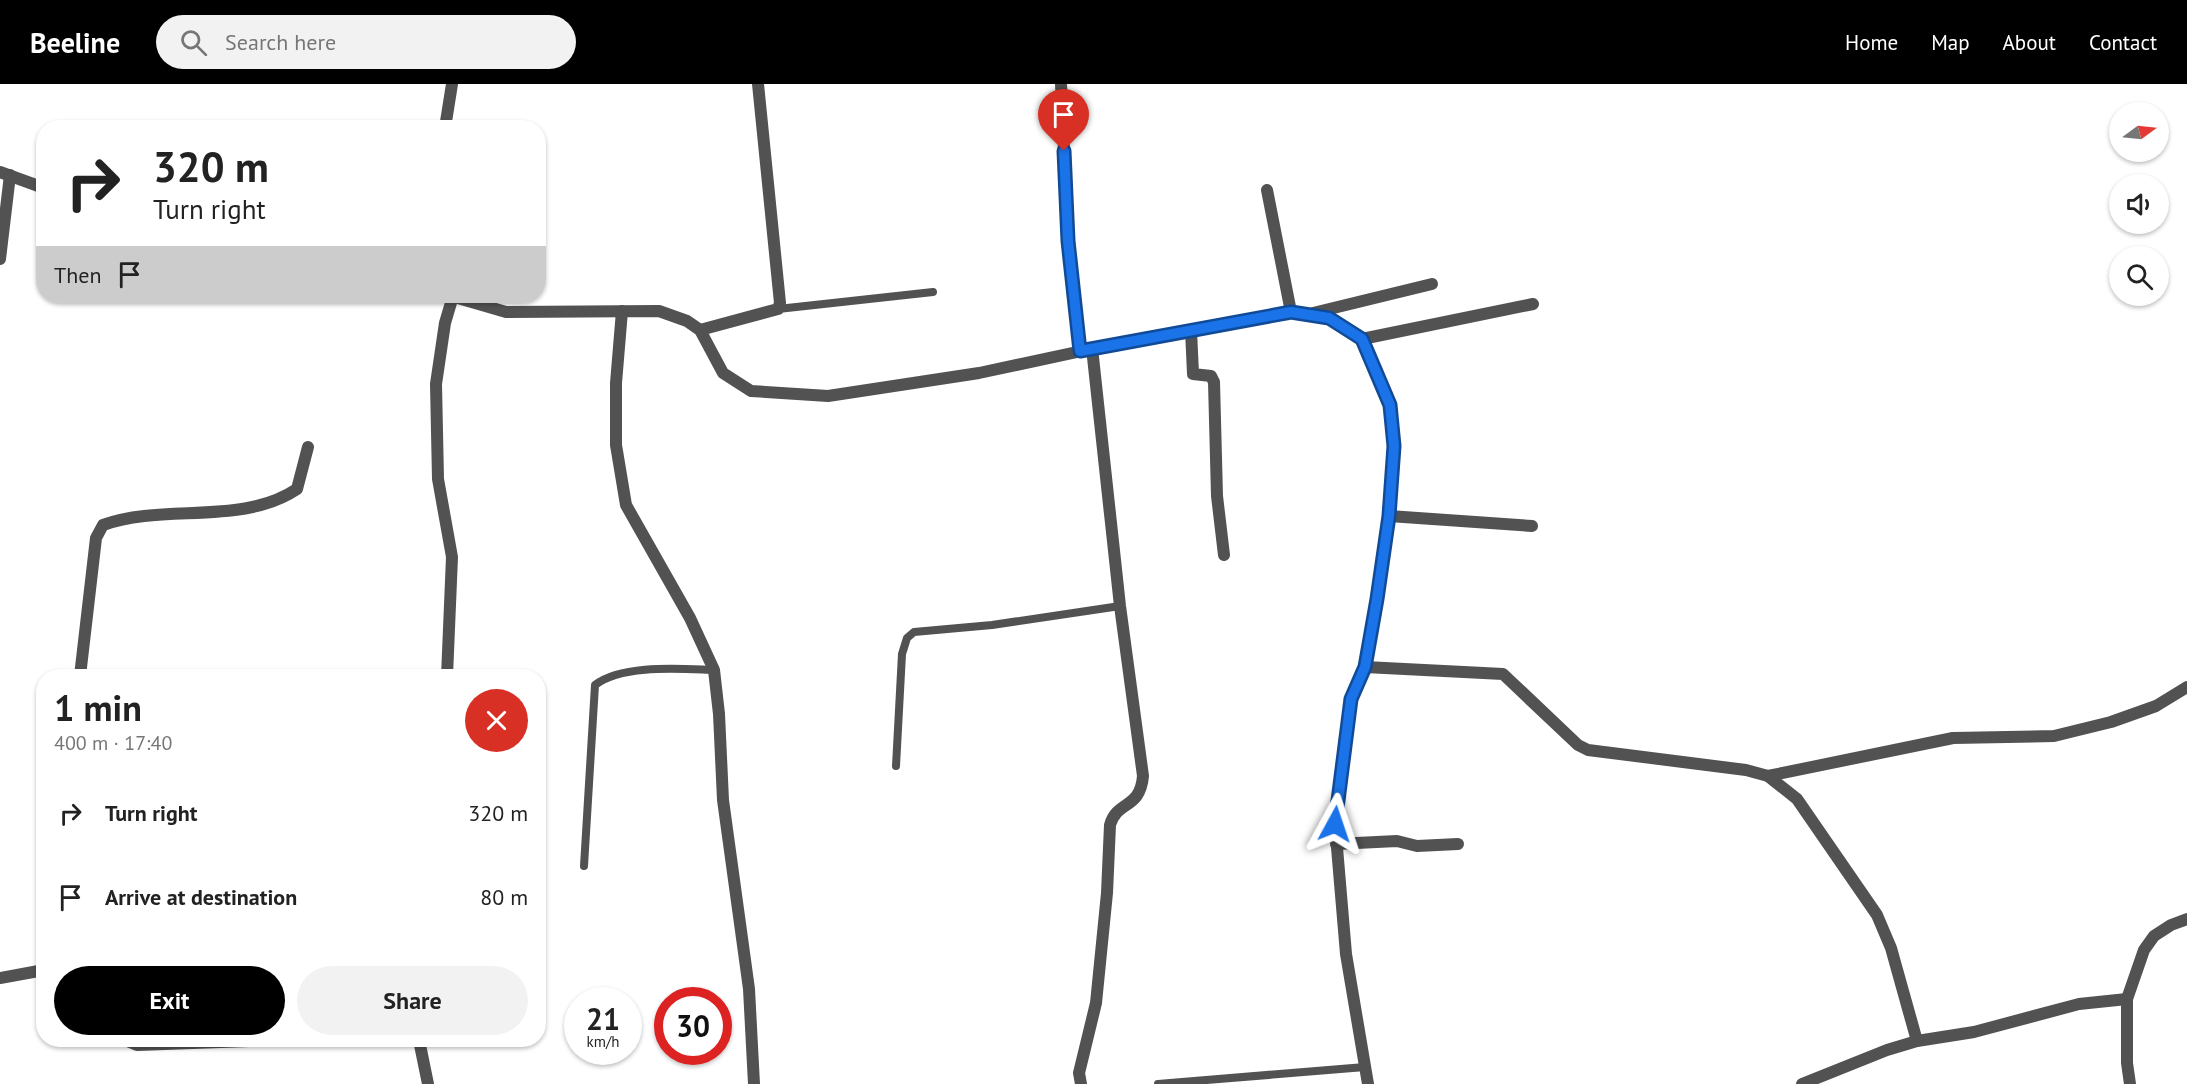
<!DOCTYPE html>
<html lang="en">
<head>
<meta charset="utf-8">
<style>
	:root { --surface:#fff; --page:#f2f2f2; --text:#222; --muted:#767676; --accent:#000 }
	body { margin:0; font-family:"PT Sans",sans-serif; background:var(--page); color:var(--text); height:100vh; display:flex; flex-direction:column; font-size:22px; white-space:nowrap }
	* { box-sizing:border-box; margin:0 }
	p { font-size:20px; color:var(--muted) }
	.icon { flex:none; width:33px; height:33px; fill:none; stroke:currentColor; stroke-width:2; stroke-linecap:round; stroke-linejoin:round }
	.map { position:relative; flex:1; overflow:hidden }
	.sheet { position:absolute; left:36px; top:585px; width:510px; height:378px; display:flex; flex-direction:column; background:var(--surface); border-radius:24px; box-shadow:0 2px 4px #0004 }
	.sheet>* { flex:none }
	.hud { position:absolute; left:36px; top:36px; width:510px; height:183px; border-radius:24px; box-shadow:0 2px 4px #0004; background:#fff; color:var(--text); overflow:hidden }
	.needle { width:39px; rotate:75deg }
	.tools { position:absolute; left:2109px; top:18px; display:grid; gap:12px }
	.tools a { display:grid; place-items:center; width:60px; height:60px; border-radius:50%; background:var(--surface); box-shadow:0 2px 4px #0004; font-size:30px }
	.speed { position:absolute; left:564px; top:903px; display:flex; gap:12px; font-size:30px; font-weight:700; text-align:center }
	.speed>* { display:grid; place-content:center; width:78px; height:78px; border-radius:50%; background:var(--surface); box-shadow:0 2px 4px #0004; line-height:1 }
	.speed small { font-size:15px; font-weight:400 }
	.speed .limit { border:9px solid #d22; background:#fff; color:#111 }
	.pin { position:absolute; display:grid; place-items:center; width:51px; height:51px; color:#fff; margin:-62px -26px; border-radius:50% 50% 50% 0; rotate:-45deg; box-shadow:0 0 6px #0007 }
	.pin .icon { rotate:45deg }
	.me { position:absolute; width:66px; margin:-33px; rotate:5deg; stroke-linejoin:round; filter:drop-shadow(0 0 4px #0008) }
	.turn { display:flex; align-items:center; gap:21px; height:126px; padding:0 18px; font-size:27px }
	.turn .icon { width:78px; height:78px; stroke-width:2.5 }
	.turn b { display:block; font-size:42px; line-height:51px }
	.then { display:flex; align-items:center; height:57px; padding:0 18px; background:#0003; gap:12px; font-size:22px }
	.round { display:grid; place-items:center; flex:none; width:63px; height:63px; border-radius:32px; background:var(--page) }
	.head { display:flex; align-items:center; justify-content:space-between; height:102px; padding:0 18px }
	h1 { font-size:36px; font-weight:700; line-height:45px }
	.button { display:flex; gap:12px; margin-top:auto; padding:12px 18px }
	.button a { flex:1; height:69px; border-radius:36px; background:var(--accent); color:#fff; font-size:24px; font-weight:700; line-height:69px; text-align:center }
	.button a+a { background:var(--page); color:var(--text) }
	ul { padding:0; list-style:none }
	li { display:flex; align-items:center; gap:18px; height:84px; padding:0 18px }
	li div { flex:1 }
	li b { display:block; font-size:22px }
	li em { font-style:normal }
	header { display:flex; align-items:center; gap:36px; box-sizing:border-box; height:84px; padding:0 30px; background:var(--accent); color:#fff }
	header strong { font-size:28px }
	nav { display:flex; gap:33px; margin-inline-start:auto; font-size:21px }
	.search { width:420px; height:54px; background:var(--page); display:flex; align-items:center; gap:15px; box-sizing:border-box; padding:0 21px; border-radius:33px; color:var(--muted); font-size:22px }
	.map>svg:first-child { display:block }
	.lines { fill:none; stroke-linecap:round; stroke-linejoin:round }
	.service { stroke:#525252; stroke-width:8 }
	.minor { stroke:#525252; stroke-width:12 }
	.route-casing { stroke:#114b97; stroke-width:15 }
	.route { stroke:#1a73e8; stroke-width:10 }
</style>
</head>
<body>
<header>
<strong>Beeline</strong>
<div class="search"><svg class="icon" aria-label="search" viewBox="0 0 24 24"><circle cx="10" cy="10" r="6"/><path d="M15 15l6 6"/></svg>Search here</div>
<nav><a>Home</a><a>Map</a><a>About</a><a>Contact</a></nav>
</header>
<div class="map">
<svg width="2187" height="1000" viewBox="0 0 2187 1000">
	<rect width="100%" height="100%" fill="#fff"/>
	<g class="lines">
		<g class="service">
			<polyline points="778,225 933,208"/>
			<polyline points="896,682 902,570 907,554 914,548 992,541 1120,522"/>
			<path d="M584,782l11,-181c27,-21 86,-16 119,-15"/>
			<polyline points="1158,1000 1365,983"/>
		</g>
		<g class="minor">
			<polyline points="1061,0 1068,157 1080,267"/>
			<polyline points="445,44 452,0"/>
			<polyline points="0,88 44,104"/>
			<polyline points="1267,106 1291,228"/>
			<polyline points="0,175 10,91"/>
			<polyline points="451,212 506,228 659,227 687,237 700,246 723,289 751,307 828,312 979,289 1105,262 1291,228 1329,234 1362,255 1390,321 1394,362 1389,432 1377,515 1365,583 1351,615 1335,740 1346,870 1368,1000"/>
			<polyline points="622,227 616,299 616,361 626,421 690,534 714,586 719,630 723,716 749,905 754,1000"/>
			<polyline points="1313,229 1432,200"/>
			<polyline points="700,246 778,225 780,219 758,0"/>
			<polyline points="1191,246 1193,290 1211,292 1214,298 1217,412 1224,471"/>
			<polyline points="1362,255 1533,220"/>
			<polyline points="1389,432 1532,442"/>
			<polyline points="1365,583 1503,590 1578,661 1588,666 1746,686 1768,692 1797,715 1877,831 1891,864 1917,957"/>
			<path d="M80,592l16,-138 7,-13c61,-22 139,1 194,-36l11,-42"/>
			<polyline points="447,592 452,473 438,395 436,300 445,239 453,212"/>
			<polyline points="1768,692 1953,654 2054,652 2111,638 2156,622 2187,603"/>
			<polyline points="1336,760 1397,757 1417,762 1458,760"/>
			<polyline points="0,894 44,886"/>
			<polyline points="125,956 137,961 281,956"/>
			<polyline points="419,956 428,1000"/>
			<path d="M1081,1000l-2,-11 17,-70 11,-110 3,-68c7,-25 30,-15 33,-49l-23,-170 -28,-258"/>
			<polyline points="1802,1000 1887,966 1917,957 1974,948 2079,920 2127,915"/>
			<polyline points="2130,1000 2127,979 2127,915 2144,866 2154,852 2171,841 2187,835"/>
		</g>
	</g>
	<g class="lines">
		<defs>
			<polyline id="route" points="1064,67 1068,157 1080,267 1291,228 1329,234 1362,255 1390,321 1394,362 1389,432 1377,515 1365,583 1351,615 1335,740"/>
		</defs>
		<use href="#route" class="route-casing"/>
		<use href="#route" class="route"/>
	</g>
</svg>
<div class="tools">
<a><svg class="needle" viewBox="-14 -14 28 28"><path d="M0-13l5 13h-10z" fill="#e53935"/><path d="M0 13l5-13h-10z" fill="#767676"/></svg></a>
<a><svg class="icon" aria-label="sound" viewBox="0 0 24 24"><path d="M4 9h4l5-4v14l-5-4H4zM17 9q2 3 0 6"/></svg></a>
<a><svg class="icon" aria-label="search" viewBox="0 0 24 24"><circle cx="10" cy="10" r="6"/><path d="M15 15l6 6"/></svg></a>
</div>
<div class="speed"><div>21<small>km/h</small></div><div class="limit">30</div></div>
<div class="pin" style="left:1064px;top:67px;background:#d93025"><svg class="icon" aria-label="arrive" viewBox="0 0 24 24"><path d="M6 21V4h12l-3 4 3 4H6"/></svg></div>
<svg class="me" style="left:1335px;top:740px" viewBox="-20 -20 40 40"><path d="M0-17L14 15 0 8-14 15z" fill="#1a73e8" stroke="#fff" stroke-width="4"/></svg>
<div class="hud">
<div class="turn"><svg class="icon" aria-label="right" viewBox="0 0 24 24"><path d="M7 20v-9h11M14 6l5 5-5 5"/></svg><div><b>320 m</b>Turn right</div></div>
<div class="then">Then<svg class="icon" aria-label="arrive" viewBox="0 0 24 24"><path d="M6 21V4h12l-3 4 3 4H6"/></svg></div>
</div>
<section class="sheet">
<div class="head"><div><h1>1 min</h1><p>400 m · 17:40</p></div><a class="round" style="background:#d93025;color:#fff"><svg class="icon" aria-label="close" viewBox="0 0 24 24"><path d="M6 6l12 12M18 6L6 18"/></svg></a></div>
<ul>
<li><svg class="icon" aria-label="right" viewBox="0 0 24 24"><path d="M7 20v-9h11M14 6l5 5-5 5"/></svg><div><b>Turn right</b></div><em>320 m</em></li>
<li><svg class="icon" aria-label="arrive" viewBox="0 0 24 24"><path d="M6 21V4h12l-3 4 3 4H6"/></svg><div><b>Arrive at destination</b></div><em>80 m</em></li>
</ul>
<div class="button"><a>Exit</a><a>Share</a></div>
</section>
</div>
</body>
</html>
